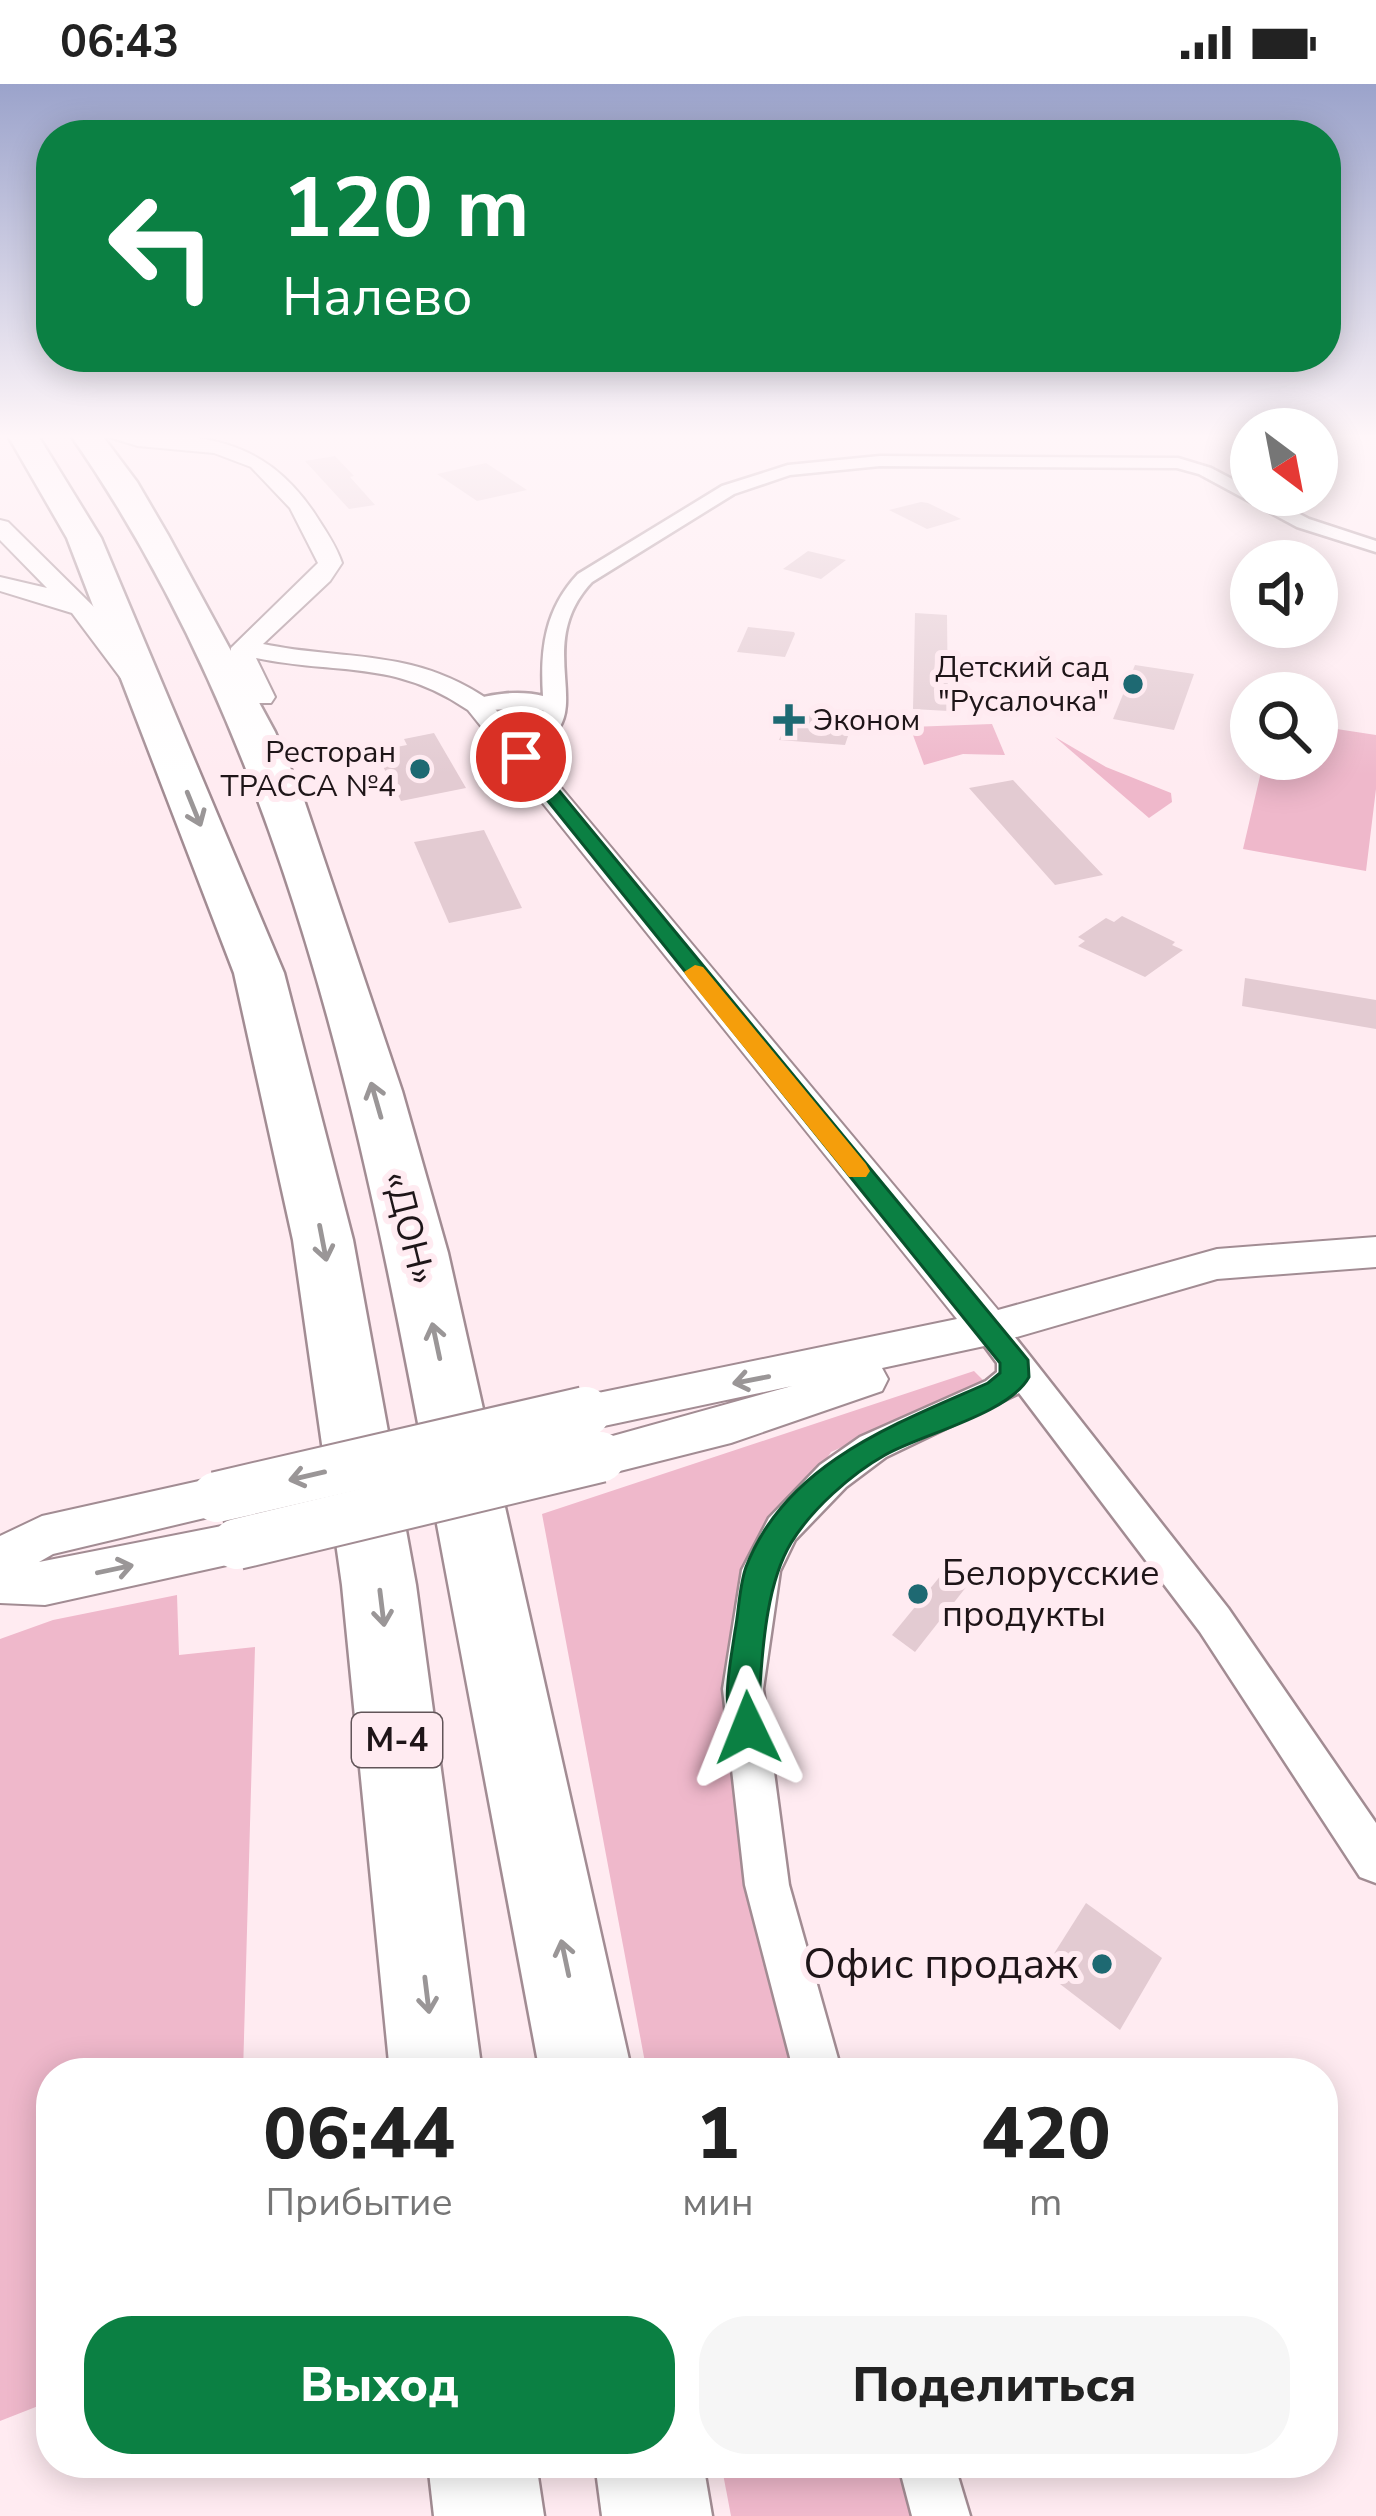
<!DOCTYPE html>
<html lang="ru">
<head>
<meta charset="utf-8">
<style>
	:root { --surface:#fff; --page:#f6f6f6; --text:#222; --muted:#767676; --accent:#0b8043 }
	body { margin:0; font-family:"Nunito Sans",sans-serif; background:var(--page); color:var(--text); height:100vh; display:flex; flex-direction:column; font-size:45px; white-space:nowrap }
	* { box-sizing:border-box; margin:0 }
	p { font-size:39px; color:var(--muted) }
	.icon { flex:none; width:66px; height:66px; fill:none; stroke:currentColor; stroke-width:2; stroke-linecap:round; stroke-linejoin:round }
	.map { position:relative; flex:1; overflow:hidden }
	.drawer { position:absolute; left:36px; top:1974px; width:1302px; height:420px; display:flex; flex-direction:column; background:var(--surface); border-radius:48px; box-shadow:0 6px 30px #0003 }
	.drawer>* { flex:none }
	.top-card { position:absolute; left:36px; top:36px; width:1305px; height:252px; border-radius:48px; box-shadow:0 6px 30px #0003; background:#0b8043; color:#fff; overflow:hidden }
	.needle { width:78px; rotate:148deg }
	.fabs { position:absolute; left:1230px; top:324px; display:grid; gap:24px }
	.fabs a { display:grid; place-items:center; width:108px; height:108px; border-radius:50%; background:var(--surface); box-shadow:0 6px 30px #0003; font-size:60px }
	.pin { position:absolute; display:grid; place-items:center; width:102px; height:102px; color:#fff; margin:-51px; border:6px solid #fff; border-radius:50%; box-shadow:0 3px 12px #0007 }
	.me { position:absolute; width:132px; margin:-66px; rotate:358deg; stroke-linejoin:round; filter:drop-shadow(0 0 9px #0008) }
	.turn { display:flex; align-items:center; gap:42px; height:252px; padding:0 48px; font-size:54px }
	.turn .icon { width:156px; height:156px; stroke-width:2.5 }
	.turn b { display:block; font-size:84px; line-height:102px }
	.eta { display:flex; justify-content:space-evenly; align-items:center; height:204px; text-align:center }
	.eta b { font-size:72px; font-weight:800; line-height:84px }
	.primary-button { display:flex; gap:24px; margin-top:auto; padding:24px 48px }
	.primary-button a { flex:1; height:138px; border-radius:48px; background:var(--accent); color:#fff; font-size:48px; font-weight:800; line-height:138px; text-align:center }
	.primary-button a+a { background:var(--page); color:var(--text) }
	.status { display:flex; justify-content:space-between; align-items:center; height:84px; padding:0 60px; background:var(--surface); direction:ltr }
	.status svg { height:33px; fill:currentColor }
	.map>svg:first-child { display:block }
	.green { fill:#efb8cb }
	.building { fill:#e3cbd2 }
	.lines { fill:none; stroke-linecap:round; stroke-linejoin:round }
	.minor-casing { stroke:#a28c93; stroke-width:5 }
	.tertiary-casing { stroke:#a28c93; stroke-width:4 }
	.motorway-casing { stroke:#a28c93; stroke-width:5 }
	.minor { fill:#fff; fill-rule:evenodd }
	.tertiary { fill:#fff; fill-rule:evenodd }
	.motorway { fill:#fff; fill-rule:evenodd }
	.tertiary-bridge-casing { stroke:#a28c93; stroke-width:54; stroke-linecap:butt }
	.tertiary-bridge { stroke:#fff; stroke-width:50 }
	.oneway { stroke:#9a9697 }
	.route { fill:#0b8043; stroke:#07532c; stroke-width:3 }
	.slow { fill:#f59e0b }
	.poi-dot { fill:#1e6972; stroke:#ffebf1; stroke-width:4.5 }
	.labels { text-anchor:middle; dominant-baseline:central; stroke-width:12; stroke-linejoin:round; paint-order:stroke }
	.far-poi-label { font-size:30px; fill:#1e1518; stroke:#ffebf1; text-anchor:end }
	.shield { fill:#ffebf1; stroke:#625559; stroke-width:3 }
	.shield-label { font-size:33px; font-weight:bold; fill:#1e1518 }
	.street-label { font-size:36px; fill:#1e1518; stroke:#ffebf1 }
	.poi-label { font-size:36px; fill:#1e1518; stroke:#ffebf1; text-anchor:start }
	.near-poi-label { font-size:42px; fill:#1e1518; stroke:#ffebf1; text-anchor:end }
</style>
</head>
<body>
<div class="status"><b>06:43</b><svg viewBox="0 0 49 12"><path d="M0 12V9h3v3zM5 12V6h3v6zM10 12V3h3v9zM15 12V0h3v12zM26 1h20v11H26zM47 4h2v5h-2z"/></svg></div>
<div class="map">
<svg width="1376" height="2432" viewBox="0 0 1376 2432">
	<rect width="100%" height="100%" fill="#ffebf1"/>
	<g class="green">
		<polygon points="992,640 1005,671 963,670 924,681 910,643"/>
		<polygon points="1317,642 1376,651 1376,705 1366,787 1243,765 1264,675 1317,675"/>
		<polygon points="1055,653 1106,683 1171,709 1172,718 1149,734"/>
		<polygon points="974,1287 986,1299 831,1368 756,1483 769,1813 840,1989 647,1989 542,1430"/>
		<polygon points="177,1511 179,1571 255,1563 243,1989 51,1989 51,2317 0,2337 0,1555 53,1536"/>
		<polygon points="721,2379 909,2379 917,2432 731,2432"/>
	</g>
	<g class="building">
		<polygon points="335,372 354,392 350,393 375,421 349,425 305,377"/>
		<polygon points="486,379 527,406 477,417 437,390"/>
		<polygon points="921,418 928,419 961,435 927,445 889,426"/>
		<polygon points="808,467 846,476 821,495 783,485"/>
		<polygon points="915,529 947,531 948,627 913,625"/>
		<polygon points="748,543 794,548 795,550 785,573 737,568"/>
		<polygon points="1135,581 1194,590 1174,646 1113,635"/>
		<polygon points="792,628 853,637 845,661 779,656"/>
		<polygon points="434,649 466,704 401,717 375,667 407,661 404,655"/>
		<polygon points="1013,696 1027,711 1103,791 1055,801 969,704"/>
		<polygon points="484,746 522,824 449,839 414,758"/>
		<polygon points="1122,832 1175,858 1172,861 1183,866 1145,893 1078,862 1085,857 1078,853 1106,834 1114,838"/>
		<polygon points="1245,894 1376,916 1376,945 1242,922"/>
		<polygon points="951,1479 974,1493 915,1568 892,1551"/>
		<polygon points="1086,1819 1162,1874 1120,1946 1043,1887"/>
	</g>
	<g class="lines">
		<defs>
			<g id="minor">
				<path d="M880,372l298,2 33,10 40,21v6h12l46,24 67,22v11l-79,-25 -98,-53 -22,-6 -297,-2 -90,9 -56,19 -142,88c-52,55 -11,113 -33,146l-63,13v-10l47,-13 1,-7c-24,-9 -58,7 -78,-7 18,-11 56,-14 77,-8 -3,-47 2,-87 35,-122l144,-88 66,-21z"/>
				<polygon points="989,1232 1001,1236 1026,1267 1228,1524 1376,1739 1376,1799 1360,1793 1200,1548 1019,1309 886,1373 846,1403 795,1456 780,1487 763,1605 789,1801 842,1989 794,1989 745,1801 723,1605 742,1486 769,1434 820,1381 860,1353 986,1297 997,1288 997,1279 972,1245 977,1236"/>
				<polygon points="898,2379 954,2379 970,2432 912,2432"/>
			</g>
			<g id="tertiary">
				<path d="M99,350c92,0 160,-4 216,80 10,16 21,31 27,49l-12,18 -67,63c83,17 148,4 223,54l512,612 219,-61 159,-12v30l-159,12 -228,66 -107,23 6,11 -6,12 -151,52 -131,33 -16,-6 -7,-13 7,-13 208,-58 -207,44 -16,-5 -6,-13 6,-13 388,-80 -489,-609c-75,-51 -130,-35 -212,-52l19,39 -4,6h-18l-23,-38 1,-17 87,-85 -28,-55 -39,-41 -37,-14 -76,-7z"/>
				<polygon points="0,436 8,438 97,526 151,599 147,605 129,605 72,529 0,507 0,493 47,504 0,456"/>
				<polygon points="217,1393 234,1399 241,1413 234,1427 53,1470 39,1478 237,1439 254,1445 261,1460 254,1475 45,1521 0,1519 0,1452 42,1432"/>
			</g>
			<g id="motorway">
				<polygon points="7,350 37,350 101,454 284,889 353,1156 416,1501 482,1989 390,1989 342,1501 293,1156 234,889 67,454"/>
				<path d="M70,350h31l36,48 31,53 107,197 29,68 98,291 46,162 184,820h-92c-36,-194 -73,-387 -109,-581 -68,-364 -145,-748 -361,-1058z"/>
				<polygon points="428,2379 536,2379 544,2432 434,2432"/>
				<polygon points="595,2379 703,2379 712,2432 602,2432"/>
			</g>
		</defs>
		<use href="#minor" class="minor-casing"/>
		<use href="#tertiary" class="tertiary-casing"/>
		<use href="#motorway" class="motorway-casing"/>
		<use href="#minor" class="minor"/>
		<use href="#tertiary" class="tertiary"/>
		<use href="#motorway" class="motorway"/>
		<defs>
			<g id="tertiary-bridge">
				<polyline points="217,1413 585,1328"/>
				<polyline points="237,1460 600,1373"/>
			</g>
		</defs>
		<use href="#tertiary-bridge" class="tertiary-bridge-casing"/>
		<use href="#tertiary-bridge" class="tertiary-bridge"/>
	</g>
	<defs><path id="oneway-shaft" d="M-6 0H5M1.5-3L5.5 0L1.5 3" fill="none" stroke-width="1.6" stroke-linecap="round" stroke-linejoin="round" transform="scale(3)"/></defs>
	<g class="oneway">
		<use href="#oneway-shaft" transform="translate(194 725) rotate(68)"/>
		<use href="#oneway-shaft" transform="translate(376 1016) rotate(-106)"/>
		<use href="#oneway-shaft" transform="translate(323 1159) rotate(79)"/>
		<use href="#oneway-shaft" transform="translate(436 1257) rotate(-102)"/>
		<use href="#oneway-shaft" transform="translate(751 1296) rotate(169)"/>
		<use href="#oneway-shaft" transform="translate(307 1392) rotate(167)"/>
		<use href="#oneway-shaft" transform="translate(115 1485) rotate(-12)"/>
		<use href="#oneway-shaft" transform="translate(382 1524) rotate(83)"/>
		<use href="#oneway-shaft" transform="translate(565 1874) rotate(-102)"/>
		<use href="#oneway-shaft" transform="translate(427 1911) rotate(83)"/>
	</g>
	<linearGradient id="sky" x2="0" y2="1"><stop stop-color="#9ba3cb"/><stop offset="0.51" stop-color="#fff6f9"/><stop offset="1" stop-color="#fff6f9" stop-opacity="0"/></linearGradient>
	<rect width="1376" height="691" fill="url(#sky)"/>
	<path class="route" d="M515,669h13l500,607 1,17c-20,37 -107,57 -144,78 -34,19 -74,55 -94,88 -23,38 -28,98 -31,143 -1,19 8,35 0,53l-12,5 -12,-5c-16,-34 -6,-72 -1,-108 4,-20 4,-44 11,-64 40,-104 149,-143 242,-184l12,-10v-10l-485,-603z"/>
	<polygon class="slow" points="695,881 703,883 866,1080 870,1087 866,1093 849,1093 687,893 684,888"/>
	<g class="poi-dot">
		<circle cx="1133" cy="600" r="12"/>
		<path d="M783 618h12v12h12v12h-12v12h-12v-12h-12v-12h12z"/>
		<circle cx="420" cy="685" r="12"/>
		<circle cx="918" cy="1510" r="12"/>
		<circle cx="1102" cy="1880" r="12"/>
	</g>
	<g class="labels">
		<g class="far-poi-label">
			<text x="1109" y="583">Детский сад<tspan x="1109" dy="34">"Русалочка"</tspan></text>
			<text x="813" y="636" text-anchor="start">Эконом</text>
			<text x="396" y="668">Ресторан<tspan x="396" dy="34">ТРАССА №4</tspan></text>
		</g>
		<rect class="shield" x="352" y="1629" width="90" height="54" rx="9"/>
		<g class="shield-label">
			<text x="397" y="1656">М-4</text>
		</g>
		<g class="street-label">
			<text transform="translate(409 1144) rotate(76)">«ДОН»</text>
		</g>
		<g class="poi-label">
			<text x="942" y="1489">Белорусские<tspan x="942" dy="41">продукты</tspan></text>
		</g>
		<g class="near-poi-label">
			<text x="1078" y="1880">Офис продаж</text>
		</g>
	</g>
</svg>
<div class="fabs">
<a><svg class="needle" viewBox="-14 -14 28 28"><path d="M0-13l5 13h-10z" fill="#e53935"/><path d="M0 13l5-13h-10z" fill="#767676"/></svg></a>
<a><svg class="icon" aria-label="sound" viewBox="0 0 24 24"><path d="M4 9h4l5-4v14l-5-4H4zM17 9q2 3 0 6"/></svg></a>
<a><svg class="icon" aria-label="search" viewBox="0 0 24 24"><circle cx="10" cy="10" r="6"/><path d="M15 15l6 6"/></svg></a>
</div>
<div class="pin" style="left:521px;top:673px;background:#d93025"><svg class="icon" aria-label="arrive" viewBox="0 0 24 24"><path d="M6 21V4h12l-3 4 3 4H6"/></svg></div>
<svg class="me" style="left:748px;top:1644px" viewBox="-20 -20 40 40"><path d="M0-17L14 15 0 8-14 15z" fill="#0b8043" stroke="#fff" stroke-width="4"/></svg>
<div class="top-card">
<div class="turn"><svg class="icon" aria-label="left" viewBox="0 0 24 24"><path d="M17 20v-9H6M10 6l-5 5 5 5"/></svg><div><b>120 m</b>Налево</div></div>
</div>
<section class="drawer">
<div class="eta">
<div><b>06:44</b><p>Прибытие</p></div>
<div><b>1</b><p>мин</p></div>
<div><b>420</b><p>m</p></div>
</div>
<div class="primary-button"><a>Выход</a><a>Поделиться</a></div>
</section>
</div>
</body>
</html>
